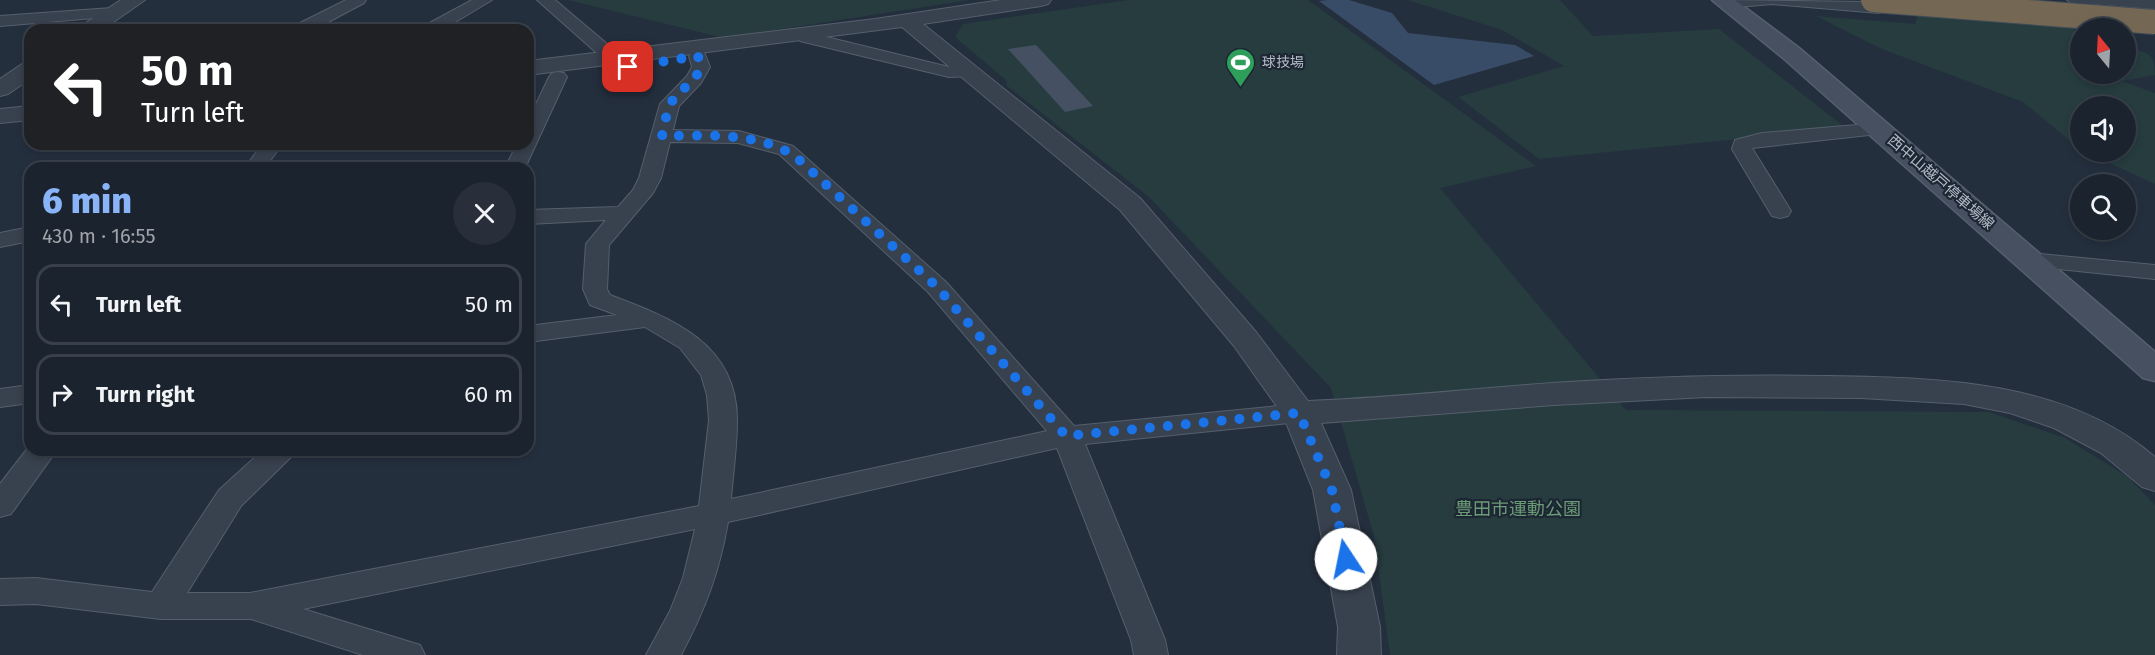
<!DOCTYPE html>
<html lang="en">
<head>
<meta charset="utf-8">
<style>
	:root { --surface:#1b232e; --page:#282f3a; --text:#f1f3f6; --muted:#a0a4aa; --line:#39404a; --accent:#8ab4f8 }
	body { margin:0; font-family:"Fira Sans","Noto Sans JP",sans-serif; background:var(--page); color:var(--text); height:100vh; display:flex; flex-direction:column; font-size:22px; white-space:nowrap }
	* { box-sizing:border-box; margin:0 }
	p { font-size:20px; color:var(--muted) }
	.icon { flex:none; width:33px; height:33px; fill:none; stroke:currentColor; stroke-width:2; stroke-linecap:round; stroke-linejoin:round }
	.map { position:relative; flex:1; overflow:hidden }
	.panel { position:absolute; left:24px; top:162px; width:510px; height:294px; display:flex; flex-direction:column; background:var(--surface); border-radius:18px; box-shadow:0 3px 9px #0003,0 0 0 2px var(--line) }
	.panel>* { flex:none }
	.banner { position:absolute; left:24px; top:24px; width:510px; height:126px; border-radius:18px; box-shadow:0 3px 9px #0003,0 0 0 2px var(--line); background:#202124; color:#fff; overflow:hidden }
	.needle { width:39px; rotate:342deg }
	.buttons { position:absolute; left:2070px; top:18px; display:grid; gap:12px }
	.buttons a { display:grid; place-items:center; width:66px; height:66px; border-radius:50%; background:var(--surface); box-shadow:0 3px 9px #0003,0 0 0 2px var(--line); font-size:30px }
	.pin { position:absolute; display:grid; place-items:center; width:51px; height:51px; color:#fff; margin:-26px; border-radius:12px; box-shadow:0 3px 9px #0006 }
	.me { position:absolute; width:66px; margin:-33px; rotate:349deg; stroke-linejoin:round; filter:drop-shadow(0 0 4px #0008) }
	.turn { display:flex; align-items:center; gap:21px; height:126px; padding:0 18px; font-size:27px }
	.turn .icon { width:78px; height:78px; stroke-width:2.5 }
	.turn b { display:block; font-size:42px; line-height:51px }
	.round { display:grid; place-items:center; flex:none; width:63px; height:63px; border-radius:32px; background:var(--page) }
	.summary { display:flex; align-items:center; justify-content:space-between; height:102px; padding:0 18px }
	h1 { font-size:36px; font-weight:800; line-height:45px; color:var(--accent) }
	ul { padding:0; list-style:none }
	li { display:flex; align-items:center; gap:18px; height:81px; margin:0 12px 9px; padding:0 6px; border:3px solid var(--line); border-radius:18px }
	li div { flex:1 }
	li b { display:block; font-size:22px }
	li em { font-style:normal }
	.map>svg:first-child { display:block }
	.green { fill:#263c3f }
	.water { fill:#394c67 }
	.building { fill:#455162 }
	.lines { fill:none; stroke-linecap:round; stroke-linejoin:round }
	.minor-casing { stroke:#565f6c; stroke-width:2 }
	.tertiary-casing { stroke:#565f6c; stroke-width:2 }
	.secondary-casing { stroke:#565f6c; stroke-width:3 }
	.minor { fill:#38414e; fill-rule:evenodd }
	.tertiary { fill:#38414e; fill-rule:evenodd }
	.secondary { fill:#465061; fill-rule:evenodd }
	.motorway-bridge-casing { stroke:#434c59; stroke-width:26; stroke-linecap:butt }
	.motorway-bridge { stroke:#746855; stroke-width:24 }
	.route { stroke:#1a73e8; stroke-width:10; stroke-dasharray:0 18 }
	.labels { text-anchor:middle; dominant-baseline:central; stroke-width:4.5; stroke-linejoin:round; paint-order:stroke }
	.far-poi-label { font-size:14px; fill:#b4bcc9; stroke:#1d2633; text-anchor:start }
	.street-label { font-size:15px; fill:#b4bcc9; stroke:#1d2633 }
	.near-park-label { font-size:18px; fill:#6b9a76; stroke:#1d2633 }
</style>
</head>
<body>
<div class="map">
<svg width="2155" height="655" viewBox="0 0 2155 655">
	<rect width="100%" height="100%" fill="#242f3e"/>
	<g class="green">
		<polygon points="568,0 969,0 724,38"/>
		<polygon points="1129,0 1308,0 1536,166 1440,188 1626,410 1989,412 2065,438 2128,477 2155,505 2155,655 1390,655 1374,536 1331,388 1149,197 1007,86 1006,80 955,37 963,24"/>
		<polygon points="1408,0 1560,0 1593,36 1719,29 1846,128 1539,159 1458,97 1564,66 1502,30"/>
		<path d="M1919,13l145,13 16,5v43h46v-27c21,7 29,3 29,28l-33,6 33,12v91l-70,-32h41v-46h-46v43l-57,-47 -141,-53 -66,-33 99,8z"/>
	</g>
	<polygon class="water" points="1327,0 1349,0 1392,13 1408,33 1515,45 1534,56 1434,85 1319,1"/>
	<polygon class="building" points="1036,45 1093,106 1065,112 1008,49"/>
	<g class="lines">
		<defs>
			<g id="minor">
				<polygon points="346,0 366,0 364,3 313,30 292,30 294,26"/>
				<polygon points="472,0 492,0 442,30 422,30 424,26"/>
				<polygon points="537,0 555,0 619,54 622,58 619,62 607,62"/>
				<polygon points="1720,0 1866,2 1865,0 1881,0 1887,8 1879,13 1772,4 1726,8 1720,6 1718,3"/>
				<polygon points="2067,0 2155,0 2155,9 2092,4 2102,11 2117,14 2119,18 2111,23 2090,17"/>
				<polygon points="112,8 120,13 118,16 0,26 0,16"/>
				<polygon points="806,32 949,67 973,68 976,72 973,76 949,77 800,41 797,37 800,33"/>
				<path d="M698,51l6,1 6,15 -9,16 -22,23 -6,24 66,1 54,15 153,136 128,144 225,-22 10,2 4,7 -4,7 -10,2 -214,22 80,196 3,15h-34l-3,-15 -74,-192 -329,74c-9,51 -23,88 -47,133h-35l24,-44 13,-33 12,-49 -392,80 117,36 5,10h-62l-112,-36h-90l-125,-15 -36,1v-26l36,-1 116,14 67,-102 44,-40h33l-5,7 -50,49 -54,87h63l449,-87 10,-86 -2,-25 -6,-20 -21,-27 -35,-21 -117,15v-16l89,-11 -27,-10 -7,-16 3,-45 20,-24 -78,4v-14l90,-3 15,-17 6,-12 21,-74 27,-28 5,-9 -3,-11 3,-4zM670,142l68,1 41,11 149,138 119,139 -316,68c2,-26 6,-52 6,-78 1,-78 -66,-103 -127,-126l-3,-6 2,-44 44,-52 8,-15z"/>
				<polygon points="558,72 564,73 567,77 525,168 505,168 517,144 528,144 528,121 549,77 552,73"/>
				<polygon points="1880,123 1887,125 1890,129 1887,133 1752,148 1791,211 1788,216 1780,218 1772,216 1732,149 1735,140 1762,133"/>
				<polygon points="262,144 282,144 265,168 245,168"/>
				<polygon points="30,227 30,241 0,247 0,233"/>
				<polygon points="2029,253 2155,265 2155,279 2021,265 2017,260 2021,255"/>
				<polygon points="30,385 30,403 0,407 0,389"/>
				<polygon points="30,445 30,450 57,450 11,514 0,517 0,484"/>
			</g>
			<g id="tertiary">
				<polygon points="121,0 145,0 102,30 78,30 81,26"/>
				<path d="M1001,0h50l-3,4 -7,2 -118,18 217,174 116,134 52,69c82,-3 163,-12 244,-18 90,-6 181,-9 272,-7 112,2 241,3 331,81v34l-13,-4 -41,-34 -47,-25 -44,-15 -46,-9 -103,-6 -154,-1 -153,8 -233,18 30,67 29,137 1,28h-44l1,-28 -25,-137 -30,-75 -49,-69 -114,-136 -218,-183 -374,48v-14l347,-42z"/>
				<polygon points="30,62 30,79 8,94 0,96 0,79 22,64"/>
				<polygon points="30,106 30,120 0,123 0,109"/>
			</g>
			<polygon id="secondary" points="1712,0 1735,0 1799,48 2155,352 2155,381 2143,378 1783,58"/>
		</defs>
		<use href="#minor" class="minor-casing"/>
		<use href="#tertiary" class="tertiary-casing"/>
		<use href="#secondary" class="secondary-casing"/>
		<use href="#minor" class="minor"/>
		<use href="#tertiary" class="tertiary"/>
		<use href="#secondary" class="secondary"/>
		<defs>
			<polyline id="motorway-bridge" points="1873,0 2155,22"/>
		</defs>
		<use href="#motorway-bridge" class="motorway-bridge-casing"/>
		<use href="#motorway-bridge" class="motorway-bridge"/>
	</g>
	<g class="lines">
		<path class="route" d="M628,67l70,-11c7,27 -17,28 -27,47 -5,9 -6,22 -9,33 44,0 93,-5 133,20l142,131 129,149 233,-23 33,77 14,69"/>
	</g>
	<defs>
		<symbol id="stadium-pin" viewBox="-11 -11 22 30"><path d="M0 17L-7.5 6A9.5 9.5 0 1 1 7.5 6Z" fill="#2e9e5b" stroke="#1d2633"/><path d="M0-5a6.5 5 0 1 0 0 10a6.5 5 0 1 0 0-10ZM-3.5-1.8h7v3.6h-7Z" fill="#fff"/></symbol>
	</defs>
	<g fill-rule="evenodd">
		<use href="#stadium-pin" x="1224" y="46" width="33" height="45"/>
	</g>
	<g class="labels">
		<g class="far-poi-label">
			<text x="1262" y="62">球技場</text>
		</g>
		<g class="street-label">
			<text transform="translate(1941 182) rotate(41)">西中山越戸停車場線</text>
		</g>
		<g class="near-park-label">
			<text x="1518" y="509">豊田市運動公園</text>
		</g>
	</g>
</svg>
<div class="buttons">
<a><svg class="needle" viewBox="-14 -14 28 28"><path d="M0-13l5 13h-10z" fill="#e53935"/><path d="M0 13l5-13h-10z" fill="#a0a4aa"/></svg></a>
<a><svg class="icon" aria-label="sound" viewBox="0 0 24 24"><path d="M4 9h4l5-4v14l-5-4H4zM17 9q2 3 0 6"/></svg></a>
<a><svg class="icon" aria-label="search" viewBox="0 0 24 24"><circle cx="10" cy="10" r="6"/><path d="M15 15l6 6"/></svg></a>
</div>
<div class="pin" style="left:628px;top:67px;background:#d93025"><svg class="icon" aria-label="arrive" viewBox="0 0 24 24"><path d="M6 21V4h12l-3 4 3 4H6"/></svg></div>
<svg class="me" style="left:1346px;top:559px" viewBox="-20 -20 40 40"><circle r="19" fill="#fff"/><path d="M0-13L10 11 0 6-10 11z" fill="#1a73e8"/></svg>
<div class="banner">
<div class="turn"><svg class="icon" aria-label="left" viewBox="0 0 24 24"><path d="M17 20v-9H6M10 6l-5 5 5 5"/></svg><div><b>50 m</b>Turn left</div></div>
</div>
<section class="panel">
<div class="summary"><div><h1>6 min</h1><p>430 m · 16:55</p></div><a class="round"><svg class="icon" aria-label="close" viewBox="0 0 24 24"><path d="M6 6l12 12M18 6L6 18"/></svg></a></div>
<ul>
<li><svg class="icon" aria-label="left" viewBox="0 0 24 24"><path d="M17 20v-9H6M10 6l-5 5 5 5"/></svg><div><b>Turn left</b></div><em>50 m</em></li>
<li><svg class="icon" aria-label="right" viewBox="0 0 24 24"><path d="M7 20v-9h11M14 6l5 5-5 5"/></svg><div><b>Turn right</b></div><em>60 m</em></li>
</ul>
</section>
</div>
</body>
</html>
